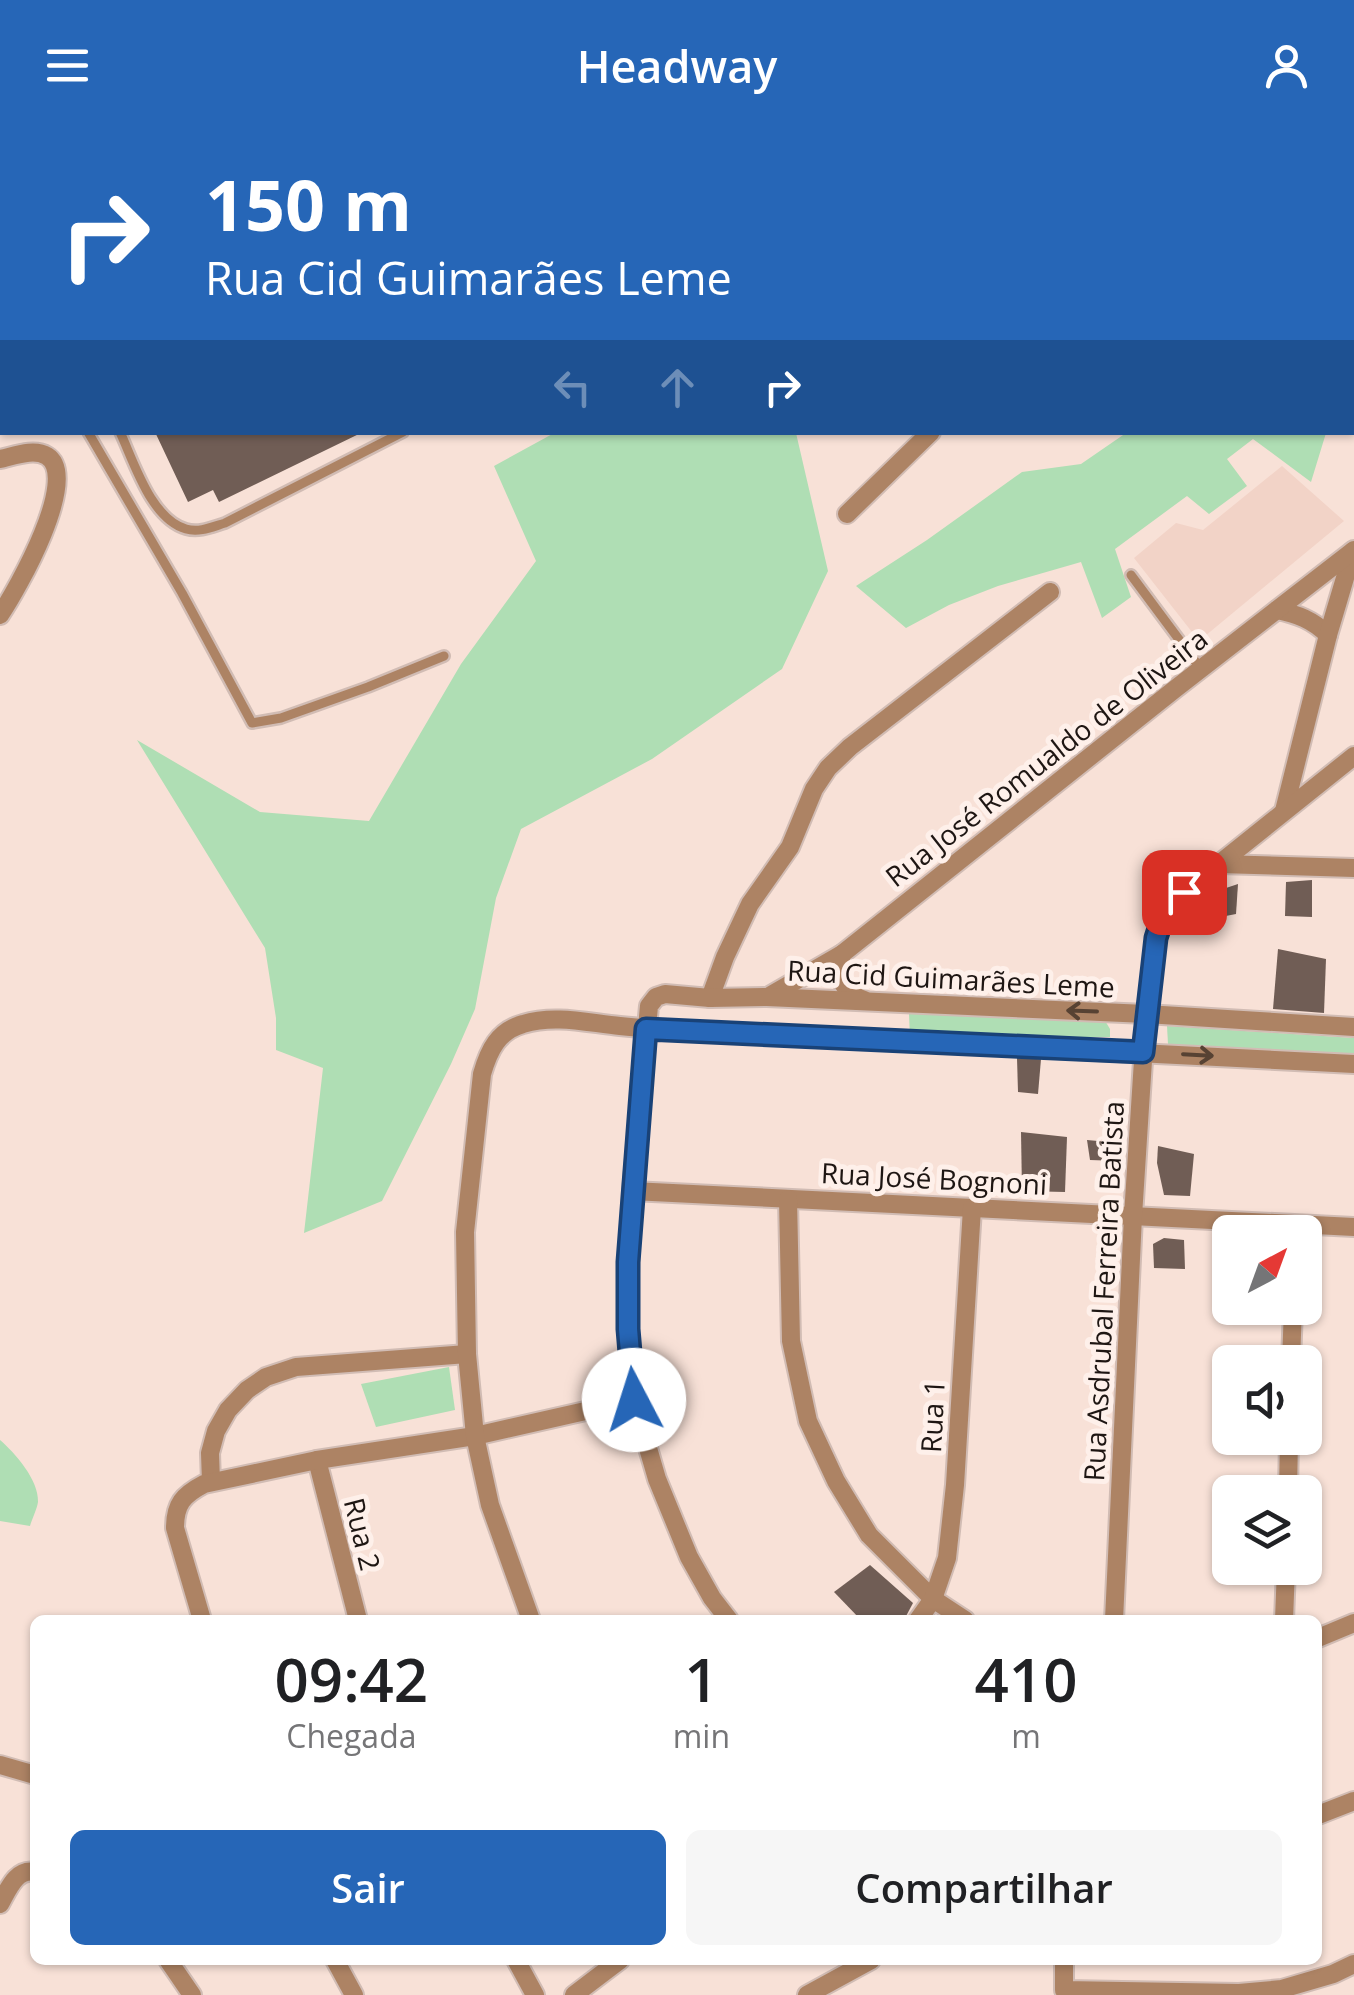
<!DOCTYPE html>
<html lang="pt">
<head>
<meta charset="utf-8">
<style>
	:root { --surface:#fff; --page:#f6f6f6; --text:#202124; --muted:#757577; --accent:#2666b7 }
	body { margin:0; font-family:"Open Sans",sans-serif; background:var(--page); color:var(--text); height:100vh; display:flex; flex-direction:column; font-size:38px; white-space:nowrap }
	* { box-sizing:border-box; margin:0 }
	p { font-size:32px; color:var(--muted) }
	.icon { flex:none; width:55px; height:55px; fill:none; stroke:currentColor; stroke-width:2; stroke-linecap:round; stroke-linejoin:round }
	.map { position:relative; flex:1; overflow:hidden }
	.sheet { position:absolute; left:30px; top:1485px; width:1292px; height:350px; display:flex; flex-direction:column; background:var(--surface); border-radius:15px; box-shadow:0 2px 8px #0004 }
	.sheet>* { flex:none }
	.hud { position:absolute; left:0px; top:0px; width:1355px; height:305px; box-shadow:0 2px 8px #0004; background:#2666b7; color:#fff; overflow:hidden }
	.needle { width:65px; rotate:41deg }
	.buttons { position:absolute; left:1212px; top:1085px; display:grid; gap:20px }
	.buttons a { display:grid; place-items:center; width:110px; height:110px; border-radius:15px; background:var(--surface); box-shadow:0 2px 8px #0004; font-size:50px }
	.pin { position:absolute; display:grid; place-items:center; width:85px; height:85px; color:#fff; margin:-42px; border-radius:20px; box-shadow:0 5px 15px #0006 }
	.me { position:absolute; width:110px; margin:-55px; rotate:355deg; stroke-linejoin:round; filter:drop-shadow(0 0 8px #0008) }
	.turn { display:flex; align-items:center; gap:35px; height:210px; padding:0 40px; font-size:45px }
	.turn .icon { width:130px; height:130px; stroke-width:2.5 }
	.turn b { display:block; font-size:70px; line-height:85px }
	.lanes { display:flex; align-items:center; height:95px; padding:0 40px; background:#0003; justify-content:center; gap:50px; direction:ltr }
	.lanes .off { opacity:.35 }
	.eta { display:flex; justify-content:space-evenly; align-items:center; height:170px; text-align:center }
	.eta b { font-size:60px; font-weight:600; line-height:70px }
	.action { display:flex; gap:20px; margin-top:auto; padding:20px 40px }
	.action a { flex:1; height:115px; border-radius:15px; background:var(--accent); color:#fff; font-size:40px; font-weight:600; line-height:115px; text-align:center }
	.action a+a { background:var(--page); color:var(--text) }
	header { display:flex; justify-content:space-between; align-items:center; height:130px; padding:0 40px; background:var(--accent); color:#fff; font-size:45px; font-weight:600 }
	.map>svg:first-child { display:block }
	.built { fill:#f2d3c7 }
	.green { fill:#afdeb4 }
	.building { fill:#705d55 }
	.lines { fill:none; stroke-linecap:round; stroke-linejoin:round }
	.lane-casing { stroke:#d1bcb4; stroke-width:14 }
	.street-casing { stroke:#d1bcb4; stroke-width:22 }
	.lane { stroke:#ad8364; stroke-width:9 }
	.street { stroke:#ad8364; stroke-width:18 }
	.oneway { stroke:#574233 }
	.route-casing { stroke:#194277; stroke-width:25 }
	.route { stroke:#2666b7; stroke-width:18 }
	.labels { text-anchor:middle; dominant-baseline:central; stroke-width:10; stroke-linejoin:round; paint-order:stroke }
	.street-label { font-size:28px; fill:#1e1613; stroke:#fef0ea }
</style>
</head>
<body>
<header><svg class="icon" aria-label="menu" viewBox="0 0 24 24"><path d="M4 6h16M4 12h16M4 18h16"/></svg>Headway<svg class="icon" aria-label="person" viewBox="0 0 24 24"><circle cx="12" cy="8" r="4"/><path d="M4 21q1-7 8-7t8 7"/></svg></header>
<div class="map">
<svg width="1354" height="1865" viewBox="0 0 1354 1865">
	<rect width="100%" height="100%" fill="#f8e1d7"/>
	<polygon class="built" points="1282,336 1344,391 1199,511 1134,428 1176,393 1203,400"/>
	<g class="green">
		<polygon points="1353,15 1354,16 1353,268 1352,268"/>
		<polygon points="556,302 796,303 828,441 782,539 652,629 521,699 496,768 475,879 451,934 382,1071 304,1103 323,938 276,920 276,888 265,818 137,610 260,682 369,691 461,534 536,431 494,336"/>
		<polygon points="1126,303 1326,303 1311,352 1253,309 1227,329 1247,356 1209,384 1187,366 1115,419 1131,467 1102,488 1081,432 998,456 949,475 906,498 856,456 927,410 1022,342 1081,334"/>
		<polygon points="909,884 1055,886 1104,889 1110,899 1110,907 910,908"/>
		<polygon points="1167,896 1354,908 1354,926 1168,914"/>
		<polygon points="449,1237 455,1280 376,1297 361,1254"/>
		<path d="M0,1310c15,13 39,40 38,62 -1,7 -6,17 -8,24l-30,-5z"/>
	</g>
	<g class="building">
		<polygon points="155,302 363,302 219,372 213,360 188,372"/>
		<polygon points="1312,750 1312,787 1285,786 1286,752"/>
		<polygon points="1238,754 1236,784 1205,790 1196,780 1208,764"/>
		<polygon points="1278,819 1326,829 1324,883 1273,879"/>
		<polygon points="1017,928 1041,929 1038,964 1018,962"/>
		<polygon points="1021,1002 1067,1007 1065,1062 1022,1061"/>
		<polygon points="1087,1010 1120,1013 1119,1031 1090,1030"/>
		<polygon points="1158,1016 1194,1024 1190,1066 1164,1065 1157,1033"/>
		<polygon points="1164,1108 1184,1110 1185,1139 1154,1138 1153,1114"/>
		<polygon points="870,1435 913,1473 904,1490 861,1490 834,1462"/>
	</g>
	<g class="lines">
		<defs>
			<g id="lane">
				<polyline points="21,0 23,2"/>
				<polyline points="686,0 687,2"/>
				<polyline points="178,2 183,0"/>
				<polyline points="0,47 2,53"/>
				<polyline points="0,133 2,132"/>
				<polyline points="0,279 2,279"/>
				<polyline points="88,302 182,463 252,593 281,588 368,557 444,526"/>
				<path d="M120,302c14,30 31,87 66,97 13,4 26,-2 39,-6l178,-91"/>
				<polyline points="1131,445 1201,539"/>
			</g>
			<g id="street">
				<polyline points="869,0 871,2"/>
				<polyline points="1027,2 1030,0"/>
				<polyline points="1316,2 1320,0"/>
				<path d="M0,329c14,-3 34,-11 47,-3 34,21 -30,134 -47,159"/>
				<polyline points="847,384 931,302"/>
				<path d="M1277,480c20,4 36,10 51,25"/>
				<polyline points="1284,681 1328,505 1353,421"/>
				<polyline points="1219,734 1354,738"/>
				<path d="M842,824l-5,16c6,16 11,24 27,30"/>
				<polyline points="771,865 842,824 1175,559 1354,420"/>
				<polyline points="710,868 725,827 750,774 790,717 814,659 828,638 850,617 1050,462"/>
				<polyline points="632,1061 1354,1097"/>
				<polyline points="788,1069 791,1211 808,1291 836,1351 869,1405 933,1469 965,1490"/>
				<polyline points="1291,1232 1293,1178"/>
				<polyline points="317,1330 358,1490"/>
				<polyline points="211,1352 210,1323 216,1301 228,1280 247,1260 266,1247 296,1237 467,1224"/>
				<polyline points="1288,1362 1289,1308"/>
				<path d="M202,1490l-27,-92c0,-24 8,-33 29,-44l113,-24 158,-24 159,-36"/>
				<path d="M531,1490l-41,-115 -15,-69 -8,-82 -2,-122 17,-158c7,-24 16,-43 41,-50 32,-10 65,-1 97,2 28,3 55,4 83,5 217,9 434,20 651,33"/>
				<polyline points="729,1490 712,1468 689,1427 657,1349 634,1270 627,1199 632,1061 649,876 656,867 665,864 710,868 767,867 1146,884 1354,897"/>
				<polyline points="918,1490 933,1469 947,1428 955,1355 972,1078"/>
				<polyline points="1114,1490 1133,1086 1146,884 1156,808 1164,783 1184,762 1354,626"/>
				<polyline points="1284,1490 1286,1438"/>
				<polyline points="1318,1508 1354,1493"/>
				<polyline points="0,1635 35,1645"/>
				<polyline points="1318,1685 1354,1671"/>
				<path d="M0,1774c8,-14 16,-36 35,-32"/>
				<polyline points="168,1830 192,1865"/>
				<polyline points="335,1830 354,1865"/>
				<polyline points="516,1830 535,1865"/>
				<polyline points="1064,1830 1064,1860 1239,1863 1282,1859 1333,1844 1354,1834"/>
				<polyline points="574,1865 620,1830"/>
				<polyline points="807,1865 871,1830"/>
			</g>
		</defs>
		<use href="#lane" class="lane-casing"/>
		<use href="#street" class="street-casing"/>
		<use href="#lane" class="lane"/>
		<use href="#street" class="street"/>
	</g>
	<defs><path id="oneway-shaft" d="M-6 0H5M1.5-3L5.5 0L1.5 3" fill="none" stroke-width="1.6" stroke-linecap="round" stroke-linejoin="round" transform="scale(2.5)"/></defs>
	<g class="oneway">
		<use href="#oneway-shaft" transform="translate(1082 881) rotate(-178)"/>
		<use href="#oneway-shaft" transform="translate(1198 925) rotate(3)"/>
	</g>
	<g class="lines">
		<defs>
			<polyline id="route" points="634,1270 628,1199 628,1132 646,899 1143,922 1156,808 1164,783 1184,762"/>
		</defs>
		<use href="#route" class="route-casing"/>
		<use href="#route" class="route"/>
	</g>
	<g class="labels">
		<g class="street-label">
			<text transform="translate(1046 627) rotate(-38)">Rua José Romualdo de Oliveira</text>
			<text transform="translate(951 848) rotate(3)">Rua Cid Guimarães Leme</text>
			<text transform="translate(934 1048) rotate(3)">Rua José Bognoni</text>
			<text transform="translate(1103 1161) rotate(-87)">Rua Asdrubal Ferreira Batista</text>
			<text transform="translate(932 1286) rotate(-87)">Rua 1</text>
			<text transform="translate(363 1404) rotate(76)">Rua 2</text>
		</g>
	</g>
</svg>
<div class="buttons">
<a><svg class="needle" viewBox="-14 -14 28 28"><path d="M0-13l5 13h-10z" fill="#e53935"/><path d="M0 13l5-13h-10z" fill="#757577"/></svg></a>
<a><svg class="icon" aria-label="sound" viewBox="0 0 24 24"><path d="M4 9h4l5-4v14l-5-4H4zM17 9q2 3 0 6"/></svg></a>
<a><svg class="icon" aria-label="layers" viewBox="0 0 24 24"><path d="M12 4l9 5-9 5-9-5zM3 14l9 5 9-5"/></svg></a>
</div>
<div class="pin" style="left:1184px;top:762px;background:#d93025"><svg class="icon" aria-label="arrive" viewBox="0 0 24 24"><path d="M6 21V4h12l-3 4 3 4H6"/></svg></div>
<svg class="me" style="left:634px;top:1270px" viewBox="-20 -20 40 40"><circle r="19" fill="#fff"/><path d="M0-13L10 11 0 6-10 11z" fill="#2666b7"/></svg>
<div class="hud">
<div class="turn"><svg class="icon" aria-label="right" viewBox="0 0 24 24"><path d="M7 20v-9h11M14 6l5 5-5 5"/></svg><div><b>150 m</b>Rua Cid Guimarães Leme</div></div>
<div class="lanes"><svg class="icon off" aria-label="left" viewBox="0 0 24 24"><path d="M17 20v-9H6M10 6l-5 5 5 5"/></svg><svg class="icon off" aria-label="ahead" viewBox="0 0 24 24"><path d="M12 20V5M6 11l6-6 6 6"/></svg><svg class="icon" aria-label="right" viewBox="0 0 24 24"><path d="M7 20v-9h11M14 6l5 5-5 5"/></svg></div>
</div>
<section class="sheet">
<div class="eta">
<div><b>09:42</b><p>Chegada</p></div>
<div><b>1</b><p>min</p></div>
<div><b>410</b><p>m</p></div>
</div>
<div class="action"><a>Sair</a><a>Compartilhar</a></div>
</section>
</div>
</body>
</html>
